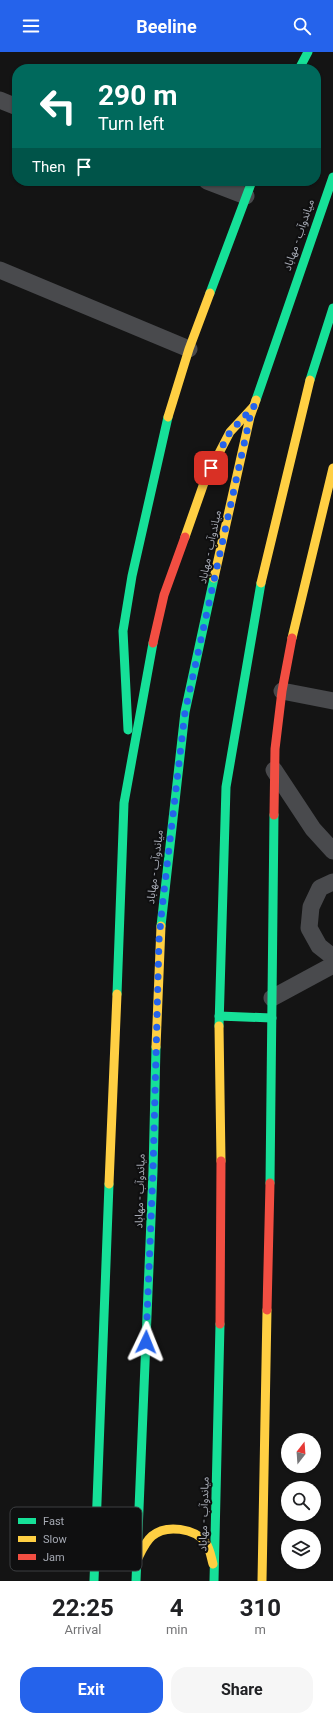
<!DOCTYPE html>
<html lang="en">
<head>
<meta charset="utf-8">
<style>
	:root { --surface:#fff; --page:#f6f6f6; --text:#202124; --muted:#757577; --accent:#2563eb }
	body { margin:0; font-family:Roboto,"Noto Sans Arabic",sans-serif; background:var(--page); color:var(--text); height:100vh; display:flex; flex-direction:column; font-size:15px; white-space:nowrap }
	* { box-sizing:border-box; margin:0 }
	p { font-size:13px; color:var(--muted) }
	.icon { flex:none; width:22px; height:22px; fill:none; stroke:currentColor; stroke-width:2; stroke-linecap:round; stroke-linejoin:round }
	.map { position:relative; height:1529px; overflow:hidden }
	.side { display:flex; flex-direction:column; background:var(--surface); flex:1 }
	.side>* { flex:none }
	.banner { position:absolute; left:12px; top:12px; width:309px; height:122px; border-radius:16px; box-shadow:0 1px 3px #0004; background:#00695c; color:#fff; overflow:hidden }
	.needle { width:26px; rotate:17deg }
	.buttons { position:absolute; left:281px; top:1381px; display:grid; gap:8px }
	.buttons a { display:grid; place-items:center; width:40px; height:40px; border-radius:50%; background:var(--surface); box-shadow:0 1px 3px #0004; font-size:20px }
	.pin { position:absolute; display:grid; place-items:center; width:34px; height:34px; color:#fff; margin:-17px; border-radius:8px; box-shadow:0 2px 6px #0006 }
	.me { position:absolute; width:44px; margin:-22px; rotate:2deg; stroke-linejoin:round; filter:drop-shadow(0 0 3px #0008) }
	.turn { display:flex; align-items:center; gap:14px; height:84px; padding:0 20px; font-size:18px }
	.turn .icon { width:52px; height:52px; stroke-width:2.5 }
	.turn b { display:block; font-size:28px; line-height:34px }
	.then { display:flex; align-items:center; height:38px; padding:0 20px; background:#0003; gap:8px; font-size:15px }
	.eta { display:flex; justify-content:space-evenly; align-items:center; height:68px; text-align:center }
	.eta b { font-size:24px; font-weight:700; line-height:28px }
	.primary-button { display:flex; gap:8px; margin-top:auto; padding:8px 20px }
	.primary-button a { flex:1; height:46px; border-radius:16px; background:var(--accent); color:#fff; font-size:16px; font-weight:700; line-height:46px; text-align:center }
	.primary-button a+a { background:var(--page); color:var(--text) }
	header { display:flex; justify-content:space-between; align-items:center; height:52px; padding:0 20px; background:var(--accent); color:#fff; font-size:18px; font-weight:700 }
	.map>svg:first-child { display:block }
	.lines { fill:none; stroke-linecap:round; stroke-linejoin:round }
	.street { stroke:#494a4d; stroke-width:17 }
	.fast { stroke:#16e098; stroke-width:9 }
	.slow { stroke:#ffcf43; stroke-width:9 }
	.jam { stroke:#f24e42; stroke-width:9 }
	.route { stroke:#2563eb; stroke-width:7; stroke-dasharray:0 12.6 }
	.labels { text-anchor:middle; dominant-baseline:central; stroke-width:4; stroke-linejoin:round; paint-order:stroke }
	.street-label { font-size:11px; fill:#a6aab4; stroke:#0f0f10 }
	.key { fill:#0f0f10; stroke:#3c3e41; stroke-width:1 }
	.key-label { font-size:11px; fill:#a6aab4 }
</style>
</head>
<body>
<header><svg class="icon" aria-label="menu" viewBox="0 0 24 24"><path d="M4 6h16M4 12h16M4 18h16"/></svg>Beeline<svg class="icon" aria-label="search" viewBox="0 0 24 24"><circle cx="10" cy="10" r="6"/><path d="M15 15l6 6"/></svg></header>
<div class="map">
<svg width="333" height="1529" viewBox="0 0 333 1529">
	<rect width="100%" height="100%" fill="#141414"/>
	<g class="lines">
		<g class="street">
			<polyline points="0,48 17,55"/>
			<polyline points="207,129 246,144"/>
			<polyline points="0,218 189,297"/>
			<polyline points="282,639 333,649"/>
			<polyline points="274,718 313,777 333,799"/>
			<polyline points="333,830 320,836 311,855 309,876 319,894 333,905"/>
			<polyline points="272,946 333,913"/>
		</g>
		<g class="fast">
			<polyline points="299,17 308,0"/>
			<polyline points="210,241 252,129"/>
			<polyline points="310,328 333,256"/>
			<polyline points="256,348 333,125"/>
			<polyline points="128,678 123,579 132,524 168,365"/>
			<polyline points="161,874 185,660 214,526"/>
			<polyline points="117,942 124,751 153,591"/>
			<polyline points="219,964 272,966"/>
			<polyline points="219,974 226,735 261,531"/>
			<polyline points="270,1131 274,763"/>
			<polyline points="94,1529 109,1132"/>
			<polyline points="136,1529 153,1119 156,995"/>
			<polyline points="214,1529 220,1272"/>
		</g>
		<g class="slow">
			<polyline points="168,365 189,297 210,241"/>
			<polyline points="185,485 205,428 230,380 254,354"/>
			<polyline points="214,526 250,365 256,348"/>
			<polyline points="261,531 310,328"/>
			<polyline points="292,586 333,416"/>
			<polyline points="219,974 221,1109"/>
			<polyline points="156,995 161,874"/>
			<polyline points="109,1132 117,942"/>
			<path d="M137,1508c4,-8 8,-18 15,-24 14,-12 43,-8 54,7 4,6 5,14 7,21"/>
			<polyline points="262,1529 267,1258"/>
		</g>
		<g class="jam">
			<polyline points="153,591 164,543 185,485"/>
			<polyline points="274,763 275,697 282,639 292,586"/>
			<polyline points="267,1258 270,1131"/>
			<polyline points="220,1272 221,1109"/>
		</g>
	</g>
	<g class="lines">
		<polyline class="route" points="146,1290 153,1119 159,888 162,857 185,660 250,365 254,354 230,380 211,416"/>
	</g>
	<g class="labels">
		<g class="street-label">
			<text transform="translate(299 183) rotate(-71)">میاندوآب - مهاباد</text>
			<text transform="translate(210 495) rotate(-78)">میاندوآب - مهاباد</text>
			<text transform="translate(155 815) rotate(-83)">میاندوآب - مهاباد</text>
			<text transform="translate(140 1139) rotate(-88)">میاندوآب - مهاباد</text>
			<text transform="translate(204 1462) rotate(-88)">میاندوآب - مهاباد</text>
		</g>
	</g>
	<rect x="10" y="1455" width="132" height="64" rx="6" class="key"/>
	<rect x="18" y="1466" width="18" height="6" fill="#16e098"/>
	<rect x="18" y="1484" width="18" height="6" fill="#ffcf43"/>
	<rect x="18" y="1502" width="18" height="6" fill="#f24e42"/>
	<g class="key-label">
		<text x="43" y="1473">Fast</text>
		<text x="43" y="1491">Slow</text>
		<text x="43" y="1509">Jam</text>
	</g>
</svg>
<div class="buttons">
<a><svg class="needle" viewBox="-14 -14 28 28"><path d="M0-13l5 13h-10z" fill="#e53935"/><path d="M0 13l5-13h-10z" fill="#757577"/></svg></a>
<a><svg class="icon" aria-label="search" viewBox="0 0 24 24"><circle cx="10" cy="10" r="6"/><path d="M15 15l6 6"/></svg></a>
<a><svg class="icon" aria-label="layers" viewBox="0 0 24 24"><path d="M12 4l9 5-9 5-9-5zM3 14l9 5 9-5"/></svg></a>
</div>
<div class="pin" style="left:211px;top:416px;background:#d93025"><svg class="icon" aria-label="arrive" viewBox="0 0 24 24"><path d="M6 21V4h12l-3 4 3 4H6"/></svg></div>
<svg class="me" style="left:146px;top:1290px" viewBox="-20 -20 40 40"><path d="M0-17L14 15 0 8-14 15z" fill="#2563eb" stroke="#fff" stroke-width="4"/></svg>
<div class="banner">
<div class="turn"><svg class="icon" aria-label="left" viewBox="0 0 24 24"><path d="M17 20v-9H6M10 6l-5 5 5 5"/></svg><div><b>290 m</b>Turn left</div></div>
<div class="then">Then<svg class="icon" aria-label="arrive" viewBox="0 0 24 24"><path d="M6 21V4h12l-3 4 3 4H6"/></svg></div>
</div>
</div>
<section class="side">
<div class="eta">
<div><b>22:25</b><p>Arrival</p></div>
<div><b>4</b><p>min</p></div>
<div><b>310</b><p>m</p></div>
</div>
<div class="primary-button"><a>Exit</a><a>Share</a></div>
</section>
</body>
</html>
